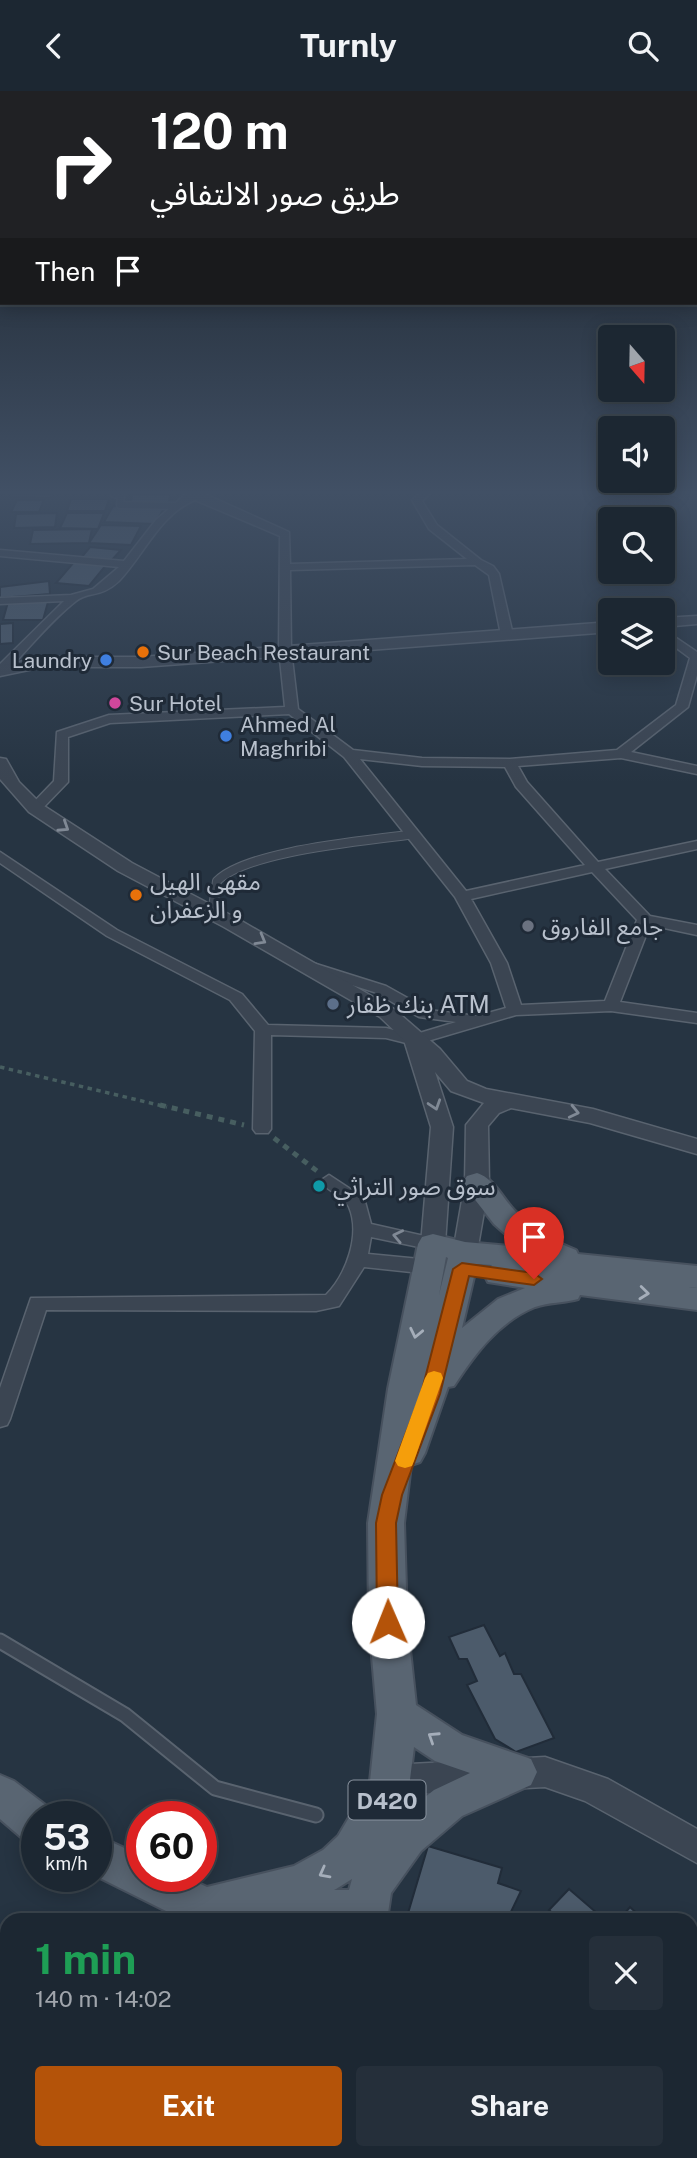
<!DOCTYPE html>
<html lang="en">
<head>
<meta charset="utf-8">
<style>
	:root { --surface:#1c2732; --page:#252f3a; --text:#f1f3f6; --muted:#a0a5ac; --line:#3a444d; --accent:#b45309 }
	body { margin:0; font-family:"Public Sans","Noto Sans Arabic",sans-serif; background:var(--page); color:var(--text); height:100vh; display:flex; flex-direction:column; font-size:26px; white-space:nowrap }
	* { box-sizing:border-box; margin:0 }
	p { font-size:23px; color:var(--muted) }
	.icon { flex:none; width:38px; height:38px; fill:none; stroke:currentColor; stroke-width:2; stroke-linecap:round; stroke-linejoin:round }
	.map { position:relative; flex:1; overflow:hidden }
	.sheet { position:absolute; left:0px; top:1822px; width:698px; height:247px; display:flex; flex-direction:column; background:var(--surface); border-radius:21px 21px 0 0; box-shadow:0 4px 18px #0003,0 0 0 2px var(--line) }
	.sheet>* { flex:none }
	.banner { position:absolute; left:0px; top:0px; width:698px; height:214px; box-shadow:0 4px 18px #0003,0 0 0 2px var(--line); background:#202124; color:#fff; overflow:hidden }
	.needle { width:46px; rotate:160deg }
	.buttons { position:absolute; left:598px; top:234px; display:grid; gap:14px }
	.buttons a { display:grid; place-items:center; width:77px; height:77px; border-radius:7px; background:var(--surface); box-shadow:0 4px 18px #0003,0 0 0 2px var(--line); font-size:35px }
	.speed { position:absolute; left:21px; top:1710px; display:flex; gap:14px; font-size:35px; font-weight:700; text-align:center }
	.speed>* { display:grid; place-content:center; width:91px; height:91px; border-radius:50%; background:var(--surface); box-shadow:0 4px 18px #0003,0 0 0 2px var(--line); line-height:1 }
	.speed small { font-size:18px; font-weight:400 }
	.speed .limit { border:10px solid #d22; background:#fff; color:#111 }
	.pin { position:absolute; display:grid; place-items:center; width:60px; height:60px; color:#fff; margin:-72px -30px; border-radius:50% 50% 50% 0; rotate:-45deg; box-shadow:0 0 7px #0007 }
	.pin .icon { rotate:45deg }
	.me { position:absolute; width:77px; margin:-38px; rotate:359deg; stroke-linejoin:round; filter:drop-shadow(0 0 5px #0008) }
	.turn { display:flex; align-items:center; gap:24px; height:147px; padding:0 35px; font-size:32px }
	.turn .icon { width:91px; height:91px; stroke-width:2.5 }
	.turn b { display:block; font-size:49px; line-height:60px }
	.then { display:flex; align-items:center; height:66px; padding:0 35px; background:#0003; gap:14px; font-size:26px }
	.round { display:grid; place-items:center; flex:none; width:74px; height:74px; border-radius:7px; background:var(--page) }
	.overview { display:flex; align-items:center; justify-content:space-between; height:119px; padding:0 35px }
	h1 { font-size:42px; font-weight:700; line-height:52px; color:#1e9e55 }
	.action { display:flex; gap:14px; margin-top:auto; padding:14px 35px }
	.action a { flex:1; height:80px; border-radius:7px; background:var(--accent); color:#fff; font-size:28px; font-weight:700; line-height:80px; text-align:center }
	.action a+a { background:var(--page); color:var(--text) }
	header { display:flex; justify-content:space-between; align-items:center; height:91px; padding:0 35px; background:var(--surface); font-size:32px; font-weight:700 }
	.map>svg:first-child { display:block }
	.building { fill:#4c5b6b; stroke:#212c39; stroke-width:2 }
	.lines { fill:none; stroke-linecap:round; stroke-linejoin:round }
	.service-far2-casing { stroke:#59636f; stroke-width:9 }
	.service-far1-casing { stroke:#59636f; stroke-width:10 }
	.service-casing { stroke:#59636f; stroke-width:17 }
	.minor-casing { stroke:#59636f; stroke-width:3 }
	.tertiary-casing { stroke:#59636f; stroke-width:3 }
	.primary-casing { stroke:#47515e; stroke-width:4 }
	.path-far1 { stroke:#475e60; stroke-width:3.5; stroke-dasharray:4.5 4.5; stroke-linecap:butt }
	.path { stroke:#475e60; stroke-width:5; stroke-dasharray:6 6; stroke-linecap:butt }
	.service-far2 { stroke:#3b4552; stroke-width:6 }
	.service-far1 { stroke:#3b4552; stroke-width:8 }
	.service { stroke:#3b4552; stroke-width:13 }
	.minor { fill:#3b4552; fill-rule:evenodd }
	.tertiary { fill:#3b4552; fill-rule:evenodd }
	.primary { fill:#596572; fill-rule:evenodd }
	.oneway { stroke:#808995 }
	.oneway2 { stroke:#a5aeba }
	.route { fill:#b45309; stroke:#753606; stroke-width:2 }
	.slow { fill:#f59e0b }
	.food-dot { fill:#e8710a; stroke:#1f2a37; stroke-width:2.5 }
	.shop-dot { fill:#3f7fe0; stroke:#1f2a37; stroke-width:2.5 }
	.hotel-dot { fill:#d1479c; stroke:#1f2a37; stroke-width:2.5 }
	.worship-dot { fill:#6b7280; stroke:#1f2a37; stroke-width:2.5 }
	.service-dot { fill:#5c6f8a; stroke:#1f2a37; stroke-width:2.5 }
	.culture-dot { fill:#0f9aa8; stroke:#1f2a37; stroke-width:2.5 }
	.labels { text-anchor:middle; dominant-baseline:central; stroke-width:6; stroke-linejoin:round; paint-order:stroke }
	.far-poi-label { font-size:21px; fill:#b8c0cc; stroke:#1f2a37; text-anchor:start }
	.shield { fill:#1f2a37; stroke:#8a939f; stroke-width:2 }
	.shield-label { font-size:23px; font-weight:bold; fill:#b8c0cc }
	.poi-label { font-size:24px; fill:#b8c0cc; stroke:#1f2a37; text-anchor:start }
</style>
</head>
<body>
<header><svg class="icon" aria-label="back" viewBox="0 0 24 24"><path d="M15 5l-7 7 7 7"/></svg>Turnly<svg class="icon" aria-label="search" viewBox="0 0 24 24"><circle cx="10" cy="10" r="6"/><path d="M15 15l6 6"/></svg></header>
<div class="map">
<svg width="697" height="2067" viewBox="0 0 697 2067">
	<rect width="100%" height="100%" fill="#263442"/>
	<g class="building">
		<polygon points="12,403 53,403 51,407 11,406"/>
		<polygon points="132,403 170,403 169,412 131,412"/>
		<polygon points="71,408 109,408 105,420 67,420"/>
		<polygon points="17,409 44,409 39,421 11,421"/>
		<polygon points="113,415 164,417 155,433 104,431"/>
		<polygon points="57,422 55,436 14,437 16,423"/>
		<polygon points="67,422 104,422 98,438 60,437"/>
		<polygon points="101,434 141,435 131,454 89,452"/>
		<polygon points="92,438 89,452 30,453 33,439"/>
		<polygon points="90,456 121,459 111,470 80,468"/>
		<polygon points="74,471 107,473 89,495 56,492"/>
		<polygon points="49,490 50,503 0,507 0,496"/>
		<polygon points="8,511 48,511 43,529 3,529"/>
		<polygon points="13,532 13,552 0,553 0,533"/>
		<polygon points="484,1534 500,1565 505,1562 514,1583 521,1583 554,1647 516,1661 495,1648 467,1594 477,1590 467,1568 459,1568 449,1546"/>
		<polygon points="428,1755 502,1777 498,1792 521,1800 507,1829 406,1829"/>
		<polygon points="569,1798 605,1829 560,1829 549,1819"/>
		<polygon points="630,1816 644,1829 619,1829"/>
		<polygon points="697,1855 697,1887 691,1883 691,1865"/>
		<polygon points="691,1925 697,1929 697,1952 691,1948"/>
		<polygon points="691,2015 697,2017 697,2067 678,2067 679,2062 691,2062"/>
		<polygon points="476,2062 563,2062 560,2067 473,2067"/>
		<polygon points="588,2062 633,2062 649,2067 587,2067"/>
	</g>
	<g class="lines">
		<defs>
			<polyline id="service-far2" points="114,403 121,405 120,414 176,415"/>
			<path id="service-far1" d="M212,822l5,-32c31,-31 151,-40 197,-47"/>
			<polyline id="service" points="0,1550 125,1624 215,1697 316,1724"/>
			<g id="minor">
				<path d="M186,403h19l84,38 1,32 177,-5 -38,-30 -17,-29 7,-6h11l-8,7 15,24 44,35 12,6 6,8 14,61 -6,4 -6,-4 -12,-60 -14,-10 -185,5 1,80 7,59 55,41 69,8 88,1 107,-9 59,-45 14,-47 -27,-20v-9l34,23v23l-9,32 -57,45 66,14v8l-76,-16 -103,8 9,16 71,80 99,-21v8l-92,20 45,47 47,9v10l-47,-10 -30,77 77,11v10l-86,-12 -95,4 -102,30 -28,-7 -115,-3v94l-3,4h-12l-3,-4 2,-98 -25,-31 -123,-64 -107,-73v-11l117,78 125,64 26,31 118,3 27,7 43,-13 -37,-5 -45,-25 -67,-21 -2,-3 2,-3 6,-2 73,23 43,24 48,6 29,-8 -15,-45 -36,-66 -111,-140 -55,-43 -179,9 -42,14v45l-28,29 -5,1 -7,-4 26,-27 3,-49 52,-17 176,-8 -6,-57 1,-114 -85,-36c-35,14 -51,55 -76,81 -18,17 -30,10 -43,20 -26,20 -48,49 -72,73l-4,1v-11l64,-63 -64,3v-6l71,-3 22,-6 26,-22 -119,-11v-6l124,11 32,-41zM360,668l62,7 83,1 11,20 69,78 -119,26zM592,781l45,48 -32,81 -84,4 -14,-42 -36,-64z"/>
				<path d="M329,1084l35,23 7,26 62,14 7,1 2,5 -2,5 -7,1 -62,-13 -3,17 62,6 7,2 3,5 -3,5 -7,2 -66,-7 -25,39 -23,5 -270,-1 -36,109 -3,6 -7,2v-39l31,-90 295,-3c20,-20 35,-60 23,-88 -5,-11 -22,-16 -29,-26z"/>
				<polygon points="330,2062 360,2062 359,2067 329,2067"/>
			</g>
			<g id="tertiary">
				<polygon points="697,525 697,533 663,536 663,527"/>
				<polygon points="611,531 611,541 141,576 43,576 0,585 0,575 43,566 141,566"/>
				<polygon points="0,667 6,668 19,691 41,713 132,772 238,828 394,918 440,958 467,990 486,998 593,1018 697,1048 697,1063 590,1032 511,1017 499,1022 488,1035 489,1092 477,1161 474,1167 465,1169 456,1167 453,1161 465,1092 466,1034 484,1012 451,1000 435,981 453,1036 445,1153 442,1159 433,1161 424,1159 421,1153 431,1036 404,949 380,926 224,836 118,780 29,721 0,688"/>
				<polygon points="545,1666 608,1688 697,1738 697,1772 585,1710 545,1696 391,1704 379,1700 375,1689 379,1678 391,1674"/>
			</g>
			<g id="primary">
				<path d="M477,1082c17,5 26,26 38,38 18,18 37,30 61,39l2,4 119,12v22l-17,-2 17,2v22l-117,-15 -2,4c-14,4 -29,3 -43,8 -37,15 -60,47 -81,79l-6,1 -23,66 -5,9 -9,3 -7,58 3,99 9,83 46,30 69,24 6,13 -6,13 -69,31 -41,35 -30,42 -4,27h-203l-88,-44v-41l46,21v20h41l24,11 87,-21 29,-16 15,-14 25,-42 6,-3 8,-77 -8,-92 -1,-99 20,-134 30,-145 4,-7 11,-3 32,8 55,5 -26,-23 -32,-41 5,-7zM446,1166l2,1 -9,37zM477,1173l15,1 -8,9 4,8 37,6 -27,11 -36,29zM414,1656l21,14 35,12 -36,17 -28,22zM352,1788l-3,11h-15l2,-1z"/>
				<polygon points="0,1684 14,1690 52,1719 54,1726 37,1726 37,1752 22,1747 0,1728"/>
			</g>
		</defs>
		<use href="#service-far2" class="service-far2-casing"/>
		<use href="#service-far1" class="service-far1-casing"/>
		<use href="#service" class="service-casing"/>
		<use href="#minor" class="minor-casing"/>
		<use href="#tertiary" class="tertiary-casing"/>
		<use href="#primary" class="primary-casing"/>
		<polyline class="path-far1" points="0,976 167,1016"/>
		<g class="path">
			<polyline points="160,1014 244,1034"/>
			<polyline points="274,1047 317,1080"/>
		</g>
		<use href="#service-far2" class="service-far2"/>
		<use href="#service-far1" class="service-far1"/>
		<use href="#service" class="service"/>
		<use href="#minor" class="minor"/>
		<use href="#tertiary" class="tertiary"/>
		<use href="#primary" class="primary"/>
	</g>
	<defs><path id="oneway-chevron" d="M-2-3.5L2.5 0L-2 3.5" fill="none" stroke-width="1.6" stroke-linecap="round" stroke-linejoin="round" transform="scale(1.75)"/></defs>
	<g class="oneway">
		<use href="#oneway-chevron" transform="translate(64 736) rotate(33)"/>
		<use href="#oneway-chevron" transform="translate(261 849) rotate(30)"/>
		<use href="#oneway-chevron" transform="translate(435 1014) rotate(72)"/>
		<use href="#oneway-chevron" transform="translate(574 1021) rotate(13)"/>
		<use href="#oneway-chevron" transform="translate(398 1145) rotate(-168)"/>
	</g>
	<g class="oneway2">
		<use href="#oneway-chevron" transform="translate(644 1202) rotate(6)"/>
		<use href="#oneway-chevron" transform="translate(416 1242) rotate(102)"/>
		<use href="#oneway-chevron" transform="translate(433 1646) rotate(-147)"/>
		<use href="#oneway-chevron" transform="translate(324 1782) rotate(152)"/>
	</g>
	<linearGradient id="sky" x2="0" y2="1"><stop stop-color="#151d24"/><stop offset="0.58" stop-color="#415065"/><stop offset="1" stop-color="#415065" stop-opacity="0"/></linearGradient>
	<rect width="697" height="692" fill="url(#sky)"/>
	<polygon class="route" points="462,1172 534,1182 542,1188 534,1194 469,1185 440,1303 402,1404 396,1432 398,1531 395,1537 388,1540 380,1537 377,1531 376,1432 382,1404 421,1303 453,1178"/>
	<polygon class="slow" points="434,1280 441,1282 443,1287 414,1370 412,1375 405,1377 398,1375 395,1370 425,1287 428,1282"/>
	<g class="food-dot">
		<circle cx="143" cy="561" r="7"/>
		<circle cx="136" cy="804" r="7"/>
	</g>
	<g class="shop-dot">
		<circle cx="106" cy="569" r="7"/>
		<circle cx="226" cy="645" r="7"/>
	</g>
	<circle class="hotel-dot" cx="115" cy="612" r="7"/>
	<circle class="worship-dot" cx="528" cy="835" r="7"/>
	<circle class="service-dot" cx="333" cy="913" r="7"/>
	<circle class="culture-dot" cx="319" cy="1095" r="7"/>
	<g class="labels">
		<g class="far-poi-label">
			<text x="157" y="561">Sur Beach Restaurant</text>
			<text x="92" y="569" text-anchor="end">Laundry</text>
			<text x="129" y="612">Sur Hotel</text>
			<text x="240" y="633">Ahmed Al<tspan x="240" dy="24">Maghribi</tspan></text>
		</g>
		<rect class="shield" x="348.5" y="1689.5" width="77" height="39" rx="5"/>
		<g class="shield-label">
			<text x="387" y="1709">D420</text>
		</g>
		<g class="poi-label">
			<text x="150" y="790">مقهى الهيل<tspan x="150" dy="28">و الزعفران</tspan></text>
			<text x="542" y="835">جامع الفاروق</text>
			<text x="347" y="913">بنك ظفار ATM</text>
			<text x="333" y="1095">سوق صور التراثي</text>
		</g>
	</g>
</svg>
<div class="buttons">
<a><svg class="needle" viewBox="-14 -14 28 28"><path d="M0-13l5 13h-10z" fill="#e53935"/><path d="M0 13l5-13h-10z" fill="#a0a5ac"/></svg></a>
<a><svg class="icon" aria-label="sound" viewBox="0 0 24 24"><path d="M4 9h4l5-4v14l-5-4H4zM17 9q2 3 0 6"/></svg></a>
<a><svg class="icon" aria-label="search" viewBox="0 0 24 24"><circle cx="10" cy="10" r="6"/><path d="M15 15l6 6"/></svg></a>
<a><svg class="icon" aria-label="layers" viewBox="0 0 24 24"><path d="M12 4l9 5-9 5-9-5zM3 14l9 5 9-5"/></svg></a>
</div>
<div class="speed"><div>53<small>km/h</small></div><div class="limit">60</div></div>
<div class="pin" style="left:534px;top:1188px;background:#d93025"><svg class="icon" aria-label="arrive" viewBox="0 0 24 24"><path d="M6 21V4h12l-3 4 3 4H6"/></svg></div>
<svg class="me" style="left:388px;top:1531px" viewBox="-20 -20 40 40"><circle r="19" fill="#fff"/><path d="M0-13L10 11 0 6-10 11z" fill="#b45309"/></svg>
<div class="banner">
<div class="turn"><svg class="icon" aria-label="right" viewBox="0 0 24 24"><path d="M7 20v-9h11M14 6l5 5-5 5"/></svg><div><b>120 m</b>طريق صور الالتفافي</div></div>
<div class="then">Then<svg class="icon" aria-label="arrive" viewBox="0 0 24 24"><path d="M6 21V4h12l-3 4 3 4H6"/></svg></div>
</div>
<section class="sheet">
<div class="overview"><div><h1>1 min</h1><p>140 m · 14:02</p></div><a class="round"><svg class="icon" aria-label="close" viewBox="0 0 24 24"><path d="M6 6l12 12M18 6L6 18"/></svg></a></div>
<div class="action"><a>Exit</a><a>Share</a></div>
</section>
</div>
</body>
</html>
